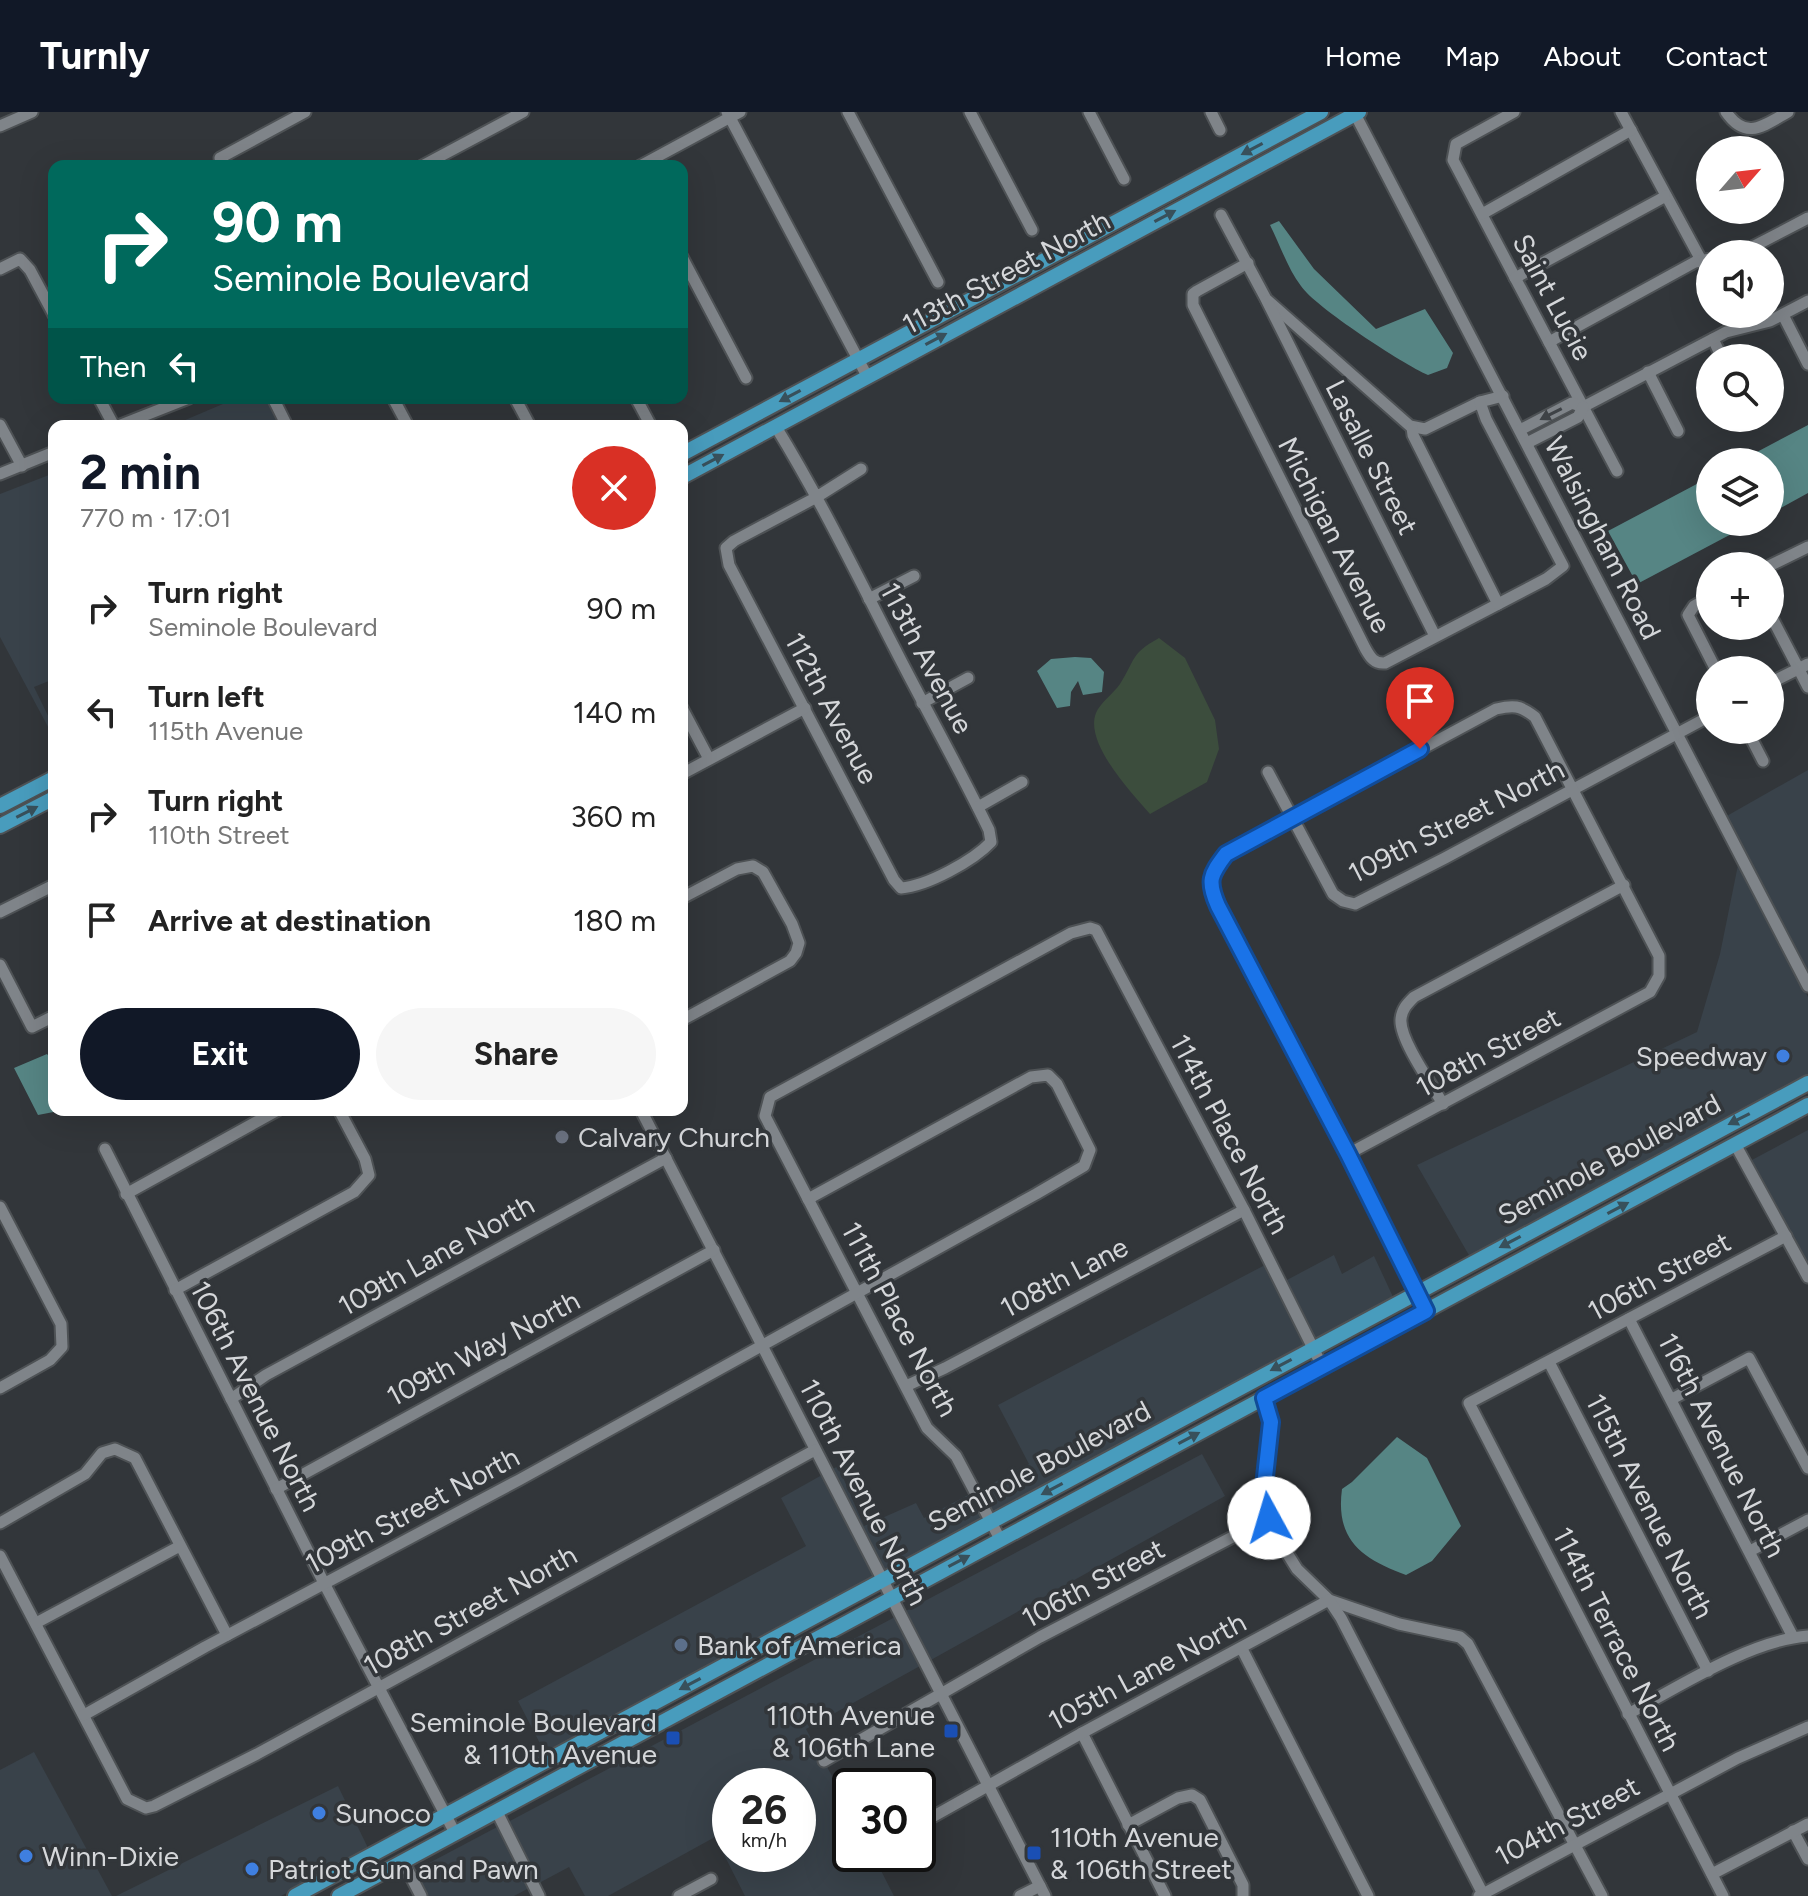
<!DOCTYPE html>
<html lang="en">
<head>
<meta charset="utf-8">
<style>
	:root { --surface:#fff; --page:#f6f6f6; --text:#222; --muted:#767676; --accent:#111827 }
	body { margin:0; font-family:Figtree,sans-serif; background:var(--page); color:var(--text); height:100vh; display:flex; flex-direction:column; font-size:30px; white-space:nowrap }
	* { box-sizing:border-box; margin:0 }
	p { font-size:26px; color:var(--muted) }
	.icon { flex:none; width:44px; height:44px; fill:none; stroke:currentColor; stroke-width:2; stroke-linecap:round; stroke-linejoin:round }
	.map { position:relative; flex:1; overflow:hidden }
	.drawer { position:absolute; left:48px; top:308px; width:640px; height:696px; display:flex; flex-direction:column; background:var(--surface); border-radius:16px; box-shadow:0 8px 32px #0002 }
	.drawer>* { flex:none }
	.hud { position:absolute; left:48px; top:48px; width:640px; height:244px; border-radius:16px; box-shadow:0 8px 32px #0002; background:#00695c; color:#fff; overflow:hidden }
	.needle { width:52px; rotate:62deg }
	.tools { position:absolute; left:1696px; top:24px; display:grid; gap:16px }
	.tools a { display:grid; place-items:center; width:88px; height:88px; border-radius:50%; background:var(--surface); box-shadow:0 8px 32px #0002; font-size:40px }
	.speed { position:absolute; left:712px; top:1656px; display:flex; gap:16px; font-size:40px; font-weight:700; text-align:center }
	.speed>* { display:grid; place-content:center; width:104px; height:104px; border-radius:50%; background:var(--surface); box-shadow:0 8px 32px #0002; line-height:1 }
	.speed small { font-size:20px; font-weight:400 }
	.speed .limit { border:4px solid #111; border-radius:12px; background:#fff; color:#111 }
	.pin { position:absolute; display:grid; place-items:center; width:68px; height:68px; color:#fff; margin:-82px -34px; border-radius:50% 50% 50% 0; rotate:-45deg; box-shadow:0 0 8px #0007 }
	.pin .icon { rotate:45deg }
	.me { position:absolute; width:88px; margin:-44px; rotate:354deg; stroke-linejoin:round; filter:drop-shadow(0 0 6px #0008) }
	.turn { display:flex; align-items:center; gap:28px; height:168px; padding:0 32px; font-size:36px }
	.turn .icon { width:104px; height:104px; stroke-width:2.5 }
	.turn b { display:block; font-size:56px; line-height:68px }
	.then { display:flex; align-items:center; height:76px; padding:0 32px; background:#0003; gap:16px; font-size:30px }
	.round { display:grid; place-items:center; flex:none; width:84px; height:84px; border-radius:42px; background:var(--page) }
	.head { display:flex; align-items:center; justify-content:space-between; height:136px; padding:0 32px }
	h1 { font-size:48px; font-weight:700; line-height:60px; color:var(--accent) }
	.primary-button { display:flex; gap:16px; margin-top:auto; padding:16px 32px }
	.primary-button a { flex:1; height:92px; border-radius:48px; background:var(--accent); color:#fff; font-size:32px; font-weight:700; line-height:92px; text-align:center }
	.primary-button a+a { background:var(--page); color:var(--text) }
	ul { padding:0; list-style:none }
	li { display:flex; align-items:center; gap:24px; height:104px; padding:0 32px }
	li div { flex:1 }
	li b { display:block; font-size:30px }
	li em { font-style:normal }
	header { display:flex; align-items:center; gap:48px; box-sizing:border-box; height:112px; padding:0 40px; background:var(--accent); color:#fff }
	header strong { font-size:38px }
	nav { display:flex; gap:44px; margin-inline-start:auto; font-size:28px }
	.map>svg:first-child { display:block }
	.built { fill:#39424a; fill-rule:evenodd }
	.green { fill:#3c4d3d }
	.water { fill:#568584 }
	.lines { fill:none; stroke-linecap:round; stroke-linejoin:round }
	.minor-casing { stroke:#4e5255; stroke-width:15 }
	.major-casing { stroke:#4e5255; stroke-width:18 }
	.minor { stroke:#7f8489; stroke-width:11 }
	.major { stroke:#489cbd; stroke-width:14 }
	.oneway { fill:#38505b }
	.oneway2 { fill:#3e4246 }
	.route-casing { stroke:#114b97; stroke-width:20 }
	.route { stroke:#1a73e8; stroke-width:14 }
	.shop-dot { fill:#3f7fe0; stroke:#32363a; stroke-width:3 }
	.worship-dot { fill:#6b7280; stroke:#32363a; stroke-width:3 }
	.service-dot { fill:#5c6f8a; stroke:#32363a; stroke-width:3 }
	.transit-dot { fill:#1a4fb4; stroke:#32363a; stroke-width:3 }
	.labels { text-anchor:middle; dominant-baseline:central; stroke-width:7; stroke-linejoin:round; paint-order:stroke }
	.street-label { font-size:28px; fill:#d5d7da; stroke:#32363a }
	.poi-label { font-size:28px; fill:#d5d7da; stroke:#32363a; text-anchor:start }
</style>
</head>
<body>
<header>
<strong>Turnly</strong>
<nav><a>Home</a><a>Map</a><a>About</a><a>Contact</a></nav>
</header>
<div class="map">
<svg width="1808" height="1784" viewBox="0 0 1808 1784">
	<rect width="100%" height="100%" fill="#32363a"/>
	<g class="built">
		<polygon points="237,286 267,286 281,314 171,314"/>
		<polygon points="54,361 54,567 34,575 54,616 54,626 0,525 0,382"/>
		<polygon points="1808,658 1808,863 1725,705"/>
		<polygon points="1738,753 1808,885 1808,965 1470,1145 1417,1053 1697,920 1720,842"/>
		<polygon points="1808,1018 1808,1154 1750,1049"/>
		<polygon points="1334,1143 1342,1162 1374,1144 1394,1187 1316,1230 1285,1169"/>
		<polygon points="1265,1153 1306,1234 993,1403 980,1378 1029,1352 998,1293"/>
		<polygon points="1202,1342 1225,1384 929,1549 904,1500"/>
		<polygon points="838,1354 864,1414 916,1391 924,1406 970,1382 984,1408 884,1462 831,1358"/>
		<polygon points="822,1363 875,1467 546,1643 518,1589 806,1434 781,1386"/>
		<path d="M895,1505l25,49 -114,63 15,28 -4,3 4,7 5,-2 24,44v45h16l3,4 4,-3 21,41h-149l-30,-59 -107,59h-23l-16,-29 -30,16 -31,-61zM730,1674h68v68h-68z"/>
		<polygon points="34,1640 112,1784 0,1784 0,1658"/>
		<polygon points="338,1674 368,1736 281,1784 116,1784"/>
		<polygon points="499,1714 529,1776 514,1784 426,1784 414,1759"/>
	</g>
	<path class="green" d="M1159,526l26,20 30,62 4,29 -12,33 -57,32c-19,-22 -66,-71 -54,-101 4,-10 17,-19 24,-29 16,-25 10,-30 39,-46z"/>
	<g class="water">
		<path d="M1279,109l35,48 62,60 49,-20 28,44 -6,15 -19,7c-25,-11 -113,-68 -127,-89 -13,-17 -21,-41 -31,-61z"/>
		<polygon points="1808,313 1808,381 1770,402 1770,350 1738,350"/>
		<polygon points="1710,365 1710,410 1754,410 1637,472 1608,419"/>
		<polygon points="1075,545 1091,546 1104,560 1102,580 1083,583 1078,569 1071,580 1070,594 1057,596 1037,559 1051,547"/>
		<polygon points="47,942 54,951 54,998 64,998 38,1003 14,956"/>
		<path d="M1397,1325l30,21 34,68 -29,35 -26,14c-43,-16 -71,-34 -64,-86l10,-7z"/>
	</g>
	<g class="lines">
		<defs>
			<g id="minor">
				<polyline points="727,0 867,264"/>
				<polyline points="848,0 938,170"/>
				<polyline points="970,0 1032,118"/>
				<polyline points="1089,0 1124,67"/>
				<polyline points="1211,0 1220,18"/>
				<polyline points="1354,0 1808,874"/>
				<polyline points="1514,0 1456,32 1453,48 1617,359"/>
				<polyline points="1621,0 1701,148"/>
				<path d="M1726,0c20,29 37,14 62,0"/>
				<polyline points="0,14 32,0"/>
				<polyline points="225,54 220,46 305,0"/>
				<polyline points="422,54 523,0"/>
				<polyline points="640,54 740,0"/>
				<polyline points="1482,102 1631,18"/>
				<polyline points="1221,103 1266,187 1410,314 1425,317 1480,290 1503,284"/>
				<polyline points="1739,142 1808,106"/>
				<polyline points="682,145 746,266"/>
				<path d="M1248,151l-51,28 -4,3v11l172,343c5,9 9,16 20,15l161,-84 17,-13 -77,-147 -6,-17"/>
				<polyline points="0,157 20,147 30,158 54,203"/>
				<polyline points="1515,166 1666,84"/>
				<polyline points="1267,189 1435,524"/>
				<polyline points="1783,203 1808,252"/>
				<polyline points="1713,227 1722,246"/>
				<polyline points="1549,230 1695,150 1710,147"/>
				<polyline points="1648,260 1678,319"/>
				<polyline points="99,286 114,314"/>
				<polyline points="273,286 287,314"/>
				<polyline points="393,286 408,314"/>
				<polyline points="515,286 530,314"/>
				<polyline points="636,286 651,314"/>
				<polyline points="1583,295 1726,220 1770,209 1808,189"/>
				<polyline points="0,313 22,354"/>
				<polyline points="118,314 189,286"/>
				<path d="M776,315c43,70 80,146 118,220 31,61 65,121 95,183l2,12c-18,19 -64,44 -90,46l-7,-8 -165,-315 -3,-17 8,-7 81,-43 46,-29"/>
				<polyline points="1412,315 1413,323 1498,492"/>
				<polyline points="1520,318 1572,291 1583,295"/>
				<polyline points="1527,331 1578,305 1583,295"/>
				<polyline points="0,362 54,340"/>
				<polyline points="1769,454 1808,435"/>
				<polyline points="1710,485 1694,494 1688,503 1716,558"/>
				<polyline points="869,487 914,464"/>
				<polyline points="1770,502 1808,575"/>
				<polyline points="1770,571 1808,552"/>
				<polyline points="922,591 968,566"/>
				<polyline points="682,596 709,647"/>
				<polyline points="1747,618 1763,649"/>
				<polyline points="1268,660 1333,782 1343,789 1355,792 1445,746 1710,604"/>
				<polyline points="682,662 805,596"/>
				<polyline points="978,695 1022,670"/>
				<polyline points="682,786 737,757 753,754 763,760 792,812 799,831 796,841 790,849 682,908"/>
				<polyline points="0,800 54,773"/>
				<polyline points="0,853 32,915 54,904"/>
				<path d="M1443,992c-11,-19 -44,-65 -42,-85 1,-10 6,-15 13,-22l210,-112"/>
				<polyline points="641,998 1045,1784"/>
				<polyline points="1735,1032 1808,1165"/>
				<polyline points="105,1037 325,1473 455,1721"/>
				<path d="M1348,1042l302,-162 9,-16v-20l-124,-239c-15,-12 -22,-12 -39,-8l-270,145c-16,21 -19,27 -8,52l130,248 78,157"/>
				<polyline points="126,1082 278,998"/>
				<polyline points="0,1095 61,1212 62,1235 50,1248 0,1276"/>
				<polyline points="175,1178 354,1080 369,1063 365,1047 339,998"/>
				<polyline points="1629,1207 1793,1525"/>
				<polyline points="1549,1250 1708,1559"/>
				<polyline points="906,1274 945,1256 1244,1098"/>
				<polyline points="1264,1286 1271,1310 1265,1383 1269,1406 1277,1425 1297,1457 1329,1488 1399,1512 1460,1525 1468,1532 1602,1784"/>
				<polyline points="231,1287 266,1263 666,1046"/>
				<polyline points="1672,1287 1749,1246 1808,1356"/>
				<polyline points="276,1377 714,1138"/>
				<polyline points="0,1411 85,1362 102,1341 115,1337 135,1346 227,1523"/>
				<polyline points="1000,1427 956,1344 927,1316 765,1004 770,985 1071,821 1090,816 1096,818 1244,1098 1322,1254"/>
				<polyline points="1750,1439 1808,1408"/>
				<polyline points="0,1444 127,1687 146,1696 154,1694 257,1642 815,1338"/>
				<polyline points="36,1511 180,1434"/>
				<polyline points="1242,1537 1368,1784"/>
				<path d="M1628,1602c50,-27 123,-74 180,-78"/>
				<polyline points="84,1603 205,1535 519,1368 1036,1082 1084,1054 1090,1038 1057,972 1048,963 1031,965 808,1087"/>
				<polyline points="1082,1621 1165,1784"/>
				<polyline points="824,1649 1040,1525 1269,1406"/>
				<polyline points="497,1700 539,1784"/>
				<polyline points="918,1713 1082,1621 1329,1488 1341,1506 1483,1782"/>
				<polyline points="1128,1713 1178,1686 1192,1683 1200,1688 1243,1773 1243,1784"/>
				<polyline points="1793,1719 1808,1747"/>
				<polyline points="403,1749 421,1784"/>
				<polyline points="1712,1762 1808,1712"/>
				<polyline points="679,1784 711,1767"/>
				<polyline points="1020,1784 1040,1774"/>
				<polyline points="1479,1784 1738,1646 1808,1615"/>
				<polyline points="1723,1784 1469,1291 1786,1124"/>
			</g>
			<g id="major">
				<polyline points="682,342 1321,0"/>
				<polyline points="682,365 1359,0"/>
				<polyline points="0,694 54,666"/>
				<polyline points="0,714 54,686"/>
				<polyline points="295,1784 1808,971"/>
				<polyline points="339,1784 1808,993"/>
			</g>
		</defs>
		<use href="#minor" class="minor-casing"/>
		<use href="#major" class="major-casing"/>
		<use href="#minor" class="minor"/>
		<use href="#major" class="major"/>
	</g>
	<defs><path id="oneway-solid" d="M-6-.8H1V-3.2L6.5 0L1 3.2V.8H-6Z" transform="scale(2)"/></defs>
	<g class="oneway">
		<use href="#oneway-solid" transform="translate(1252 37) rotate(152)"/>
		<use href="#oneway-solid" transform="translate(1165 104) rotate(-28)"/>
		<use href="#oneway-solid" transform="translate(936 227) rotate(-28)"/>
		<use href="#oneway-solid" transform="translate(790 284) rotate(152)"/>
		<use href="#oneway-solid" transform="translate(713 348) rotate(-28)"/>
		<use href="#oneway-solid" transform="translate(27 700) rotate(-27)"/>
		<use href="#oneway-solid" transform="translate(1739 1007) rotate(153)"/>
		<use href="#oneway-solid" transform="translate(1618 1096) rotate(-28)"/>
		<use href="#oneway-solid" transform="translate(1510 1130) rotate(152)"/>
		<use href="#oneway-solid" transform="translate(1281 1253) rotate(152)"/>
		<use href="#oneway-solid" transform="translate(1189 1326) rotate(-28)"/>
		<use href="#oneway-solid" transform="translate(1052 1377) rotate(152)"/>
		<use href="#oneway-solid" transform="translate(959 1449) rotate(-28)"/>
		<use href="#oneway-solid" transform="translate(690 1572) rotate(152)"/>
	</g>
	<use class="oneway2" href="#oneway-solid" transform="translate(1551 302) rotate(153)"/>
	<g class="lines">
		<defs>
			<path id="route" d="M1269,1406l-4,-23v-18l6,-55 -7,-24 162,-87 -78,-157 -130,-248c-11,-25 -8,-31 8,-52l194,-105"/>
		</defs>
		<use href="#route" class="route-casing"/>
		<use href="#route" class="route"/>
	</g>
	<g class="shop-dot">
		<circle cx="1783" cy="944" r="8"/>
		<circle cx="319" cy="1701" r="8"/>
		<circle cx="26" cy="1744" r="8"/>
		<circle cx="252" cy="1757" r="8"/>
	</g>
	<circle class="worship-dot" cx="562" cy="1025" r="8"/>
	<circle class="service-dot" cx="681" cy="1533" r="8"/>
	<g class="transit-dot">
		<rect x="943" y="1611" width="16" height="16" rx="4"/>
		<rect x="665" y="1618" width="16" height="16" rx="4"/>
		<rect x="1026" y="1733" width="16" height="16" rx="4"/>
	</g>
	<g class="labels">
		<g class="street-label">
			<text transform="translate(1006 160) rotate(-28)">113th Street North</text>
			<text transform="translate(1553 185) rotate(62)">Saint Lucie</text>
			<text transform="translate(1372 345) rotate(63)">Lasalle Street</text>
			<text transform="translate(1335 423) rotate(63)">Michigan Avenue</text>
			<text transform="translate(1603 426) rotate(63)">Walsingham Road</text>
			<text transform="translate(927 546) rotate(62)">113th Avenue</text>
			<text transform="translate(832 596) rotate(62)">112th Avenue</text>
			<text transform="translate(1456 709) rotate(-27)">109th Street North</text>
			<text transform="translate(1488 940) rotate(-28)">108th Street</text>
			<text transform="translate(1230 1022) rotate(62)">114th Place North</text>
			<text transform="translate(1609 1047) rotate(-28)">Seminole Boulevard</text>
			<text transform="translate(436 1143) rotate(-29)">109th Lane North</text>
			<text transform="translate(1659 1164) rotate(-28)">106th Street</text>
			<text transform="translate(1064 1165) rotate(-28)">108th Lane</text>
			<text transform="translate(900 1207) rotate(62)">111th Place North</text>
			<text transform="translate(483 1236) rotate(-28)">109th Way North</text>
			<text transform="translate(256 1284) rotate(63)">106th Avenue North</text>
			<text transform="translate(1722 1333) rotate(63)">116th Avenue North</text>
			<text transform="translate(1039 1354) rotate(-28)">Seminole Boulevard</text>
			<text transform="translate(864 1380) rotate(63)">110th Avenue North</text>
			<text transform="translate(1650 1394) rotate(63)">115th Avenue North</text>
			<text transform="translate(412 1398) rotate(-28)">109th Street North</text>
			<text transform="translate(1093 1471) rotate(-28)">106th Street</text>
			<text transform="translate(470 1498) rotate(-29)">108th Street North</text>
			<text transform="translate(1617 1527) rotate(63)">114th Terrace North</text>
			<text transform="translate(1147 1559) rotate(-28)">105th Lane North</text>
			<text transform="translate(1567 1709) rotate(-28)">104th Street</text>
		</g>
		<g class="poi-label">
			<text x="1767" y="944" text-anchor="end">Speedway</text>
			<text x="578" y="1025">Calvary Church</text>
			<text x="697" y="1533">Bank of America</text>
			<text x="935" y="1603" text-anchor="end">110th Avenue<tspan x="935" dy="32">&amp; 106th Lane</tspan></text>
			<text x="657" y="1610" text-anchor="end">Seminole Boulevard<tspan x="657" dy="32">&amp; 110th Avenue</tspan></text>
			<text x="335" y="1701">Sunoco</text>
			<text x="1050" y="1725">110th Avenue<tspan x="1050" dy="32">&amp; 106th Street</tspan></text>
			<text x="42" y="1744">Winn-Dixie</text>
			<text x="268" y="1757">Patriot Gun and Pawn</text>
		</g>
	</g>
</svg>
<div class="tools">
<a><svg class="needle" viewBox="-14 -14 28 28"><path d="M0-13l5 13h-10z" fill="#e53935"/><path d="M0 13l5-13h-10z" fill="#767676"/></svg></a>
<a><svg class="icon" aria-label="sound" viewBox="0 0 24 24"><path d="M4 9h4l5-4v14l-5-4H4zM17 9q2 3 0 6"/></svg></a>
<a><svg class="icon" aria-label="search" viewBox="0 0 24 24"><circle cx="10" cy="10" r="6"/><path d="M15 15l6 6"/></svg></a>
<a><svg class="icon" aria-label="layers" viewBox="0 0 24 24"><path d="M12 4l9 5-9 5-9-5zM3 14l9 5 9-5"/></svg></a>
<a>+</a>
<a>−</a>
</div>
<div class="speed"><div>26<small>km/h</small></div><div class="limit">30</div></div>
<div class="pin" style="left:1420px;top:637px;background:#d93025"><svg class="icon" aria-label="arrive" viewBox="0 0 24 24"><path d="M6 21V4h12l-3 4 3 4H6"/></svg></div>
<svg class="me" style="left:1269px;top:1406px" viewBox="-20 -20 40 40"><circle r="19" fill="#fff"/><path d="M0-13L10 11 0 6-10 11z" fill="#1a73e8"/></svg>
<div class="hud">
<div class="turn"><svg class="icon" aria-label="right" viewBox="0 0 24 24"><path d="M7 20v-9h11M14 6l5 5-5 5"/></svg><div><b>90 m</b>Seminole Boulevard</div></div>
<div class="then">Then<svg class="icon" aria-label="left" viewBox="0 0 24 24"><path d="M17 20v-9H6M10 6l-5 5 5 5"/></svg></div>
</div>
<section class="drawer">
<div class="head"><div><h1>2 min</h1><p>770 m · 17:01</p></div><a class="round" style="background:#d93025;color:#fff"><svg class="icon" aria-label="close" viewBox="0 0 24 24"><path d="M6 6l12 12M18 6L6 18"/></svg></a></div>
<ul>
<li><svg class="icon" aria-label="right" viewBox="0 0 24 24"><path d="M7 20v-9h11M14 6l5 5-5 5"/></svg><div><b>Turn right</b><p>Seminole Boulevard</p></div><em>90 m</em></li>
<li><svg class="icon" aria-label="left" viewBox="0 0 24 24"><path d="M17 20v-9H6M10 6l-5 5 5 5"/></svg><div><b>Turn left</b><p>115th Avenue</p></div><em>140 m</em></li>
<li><svg class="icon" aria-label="right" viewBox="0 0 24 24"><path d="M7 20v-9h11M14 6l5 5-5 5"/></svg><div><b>Turn right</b><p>110th Street</p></div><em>360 m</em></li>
<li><svg class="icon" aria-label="arrive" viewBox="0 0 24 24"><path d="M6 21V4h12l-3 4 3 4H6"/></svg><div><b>Arrive at destination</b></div><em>180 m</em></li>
</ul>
<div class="primary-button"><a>Exit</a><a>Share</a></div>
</section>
</div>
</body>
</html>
